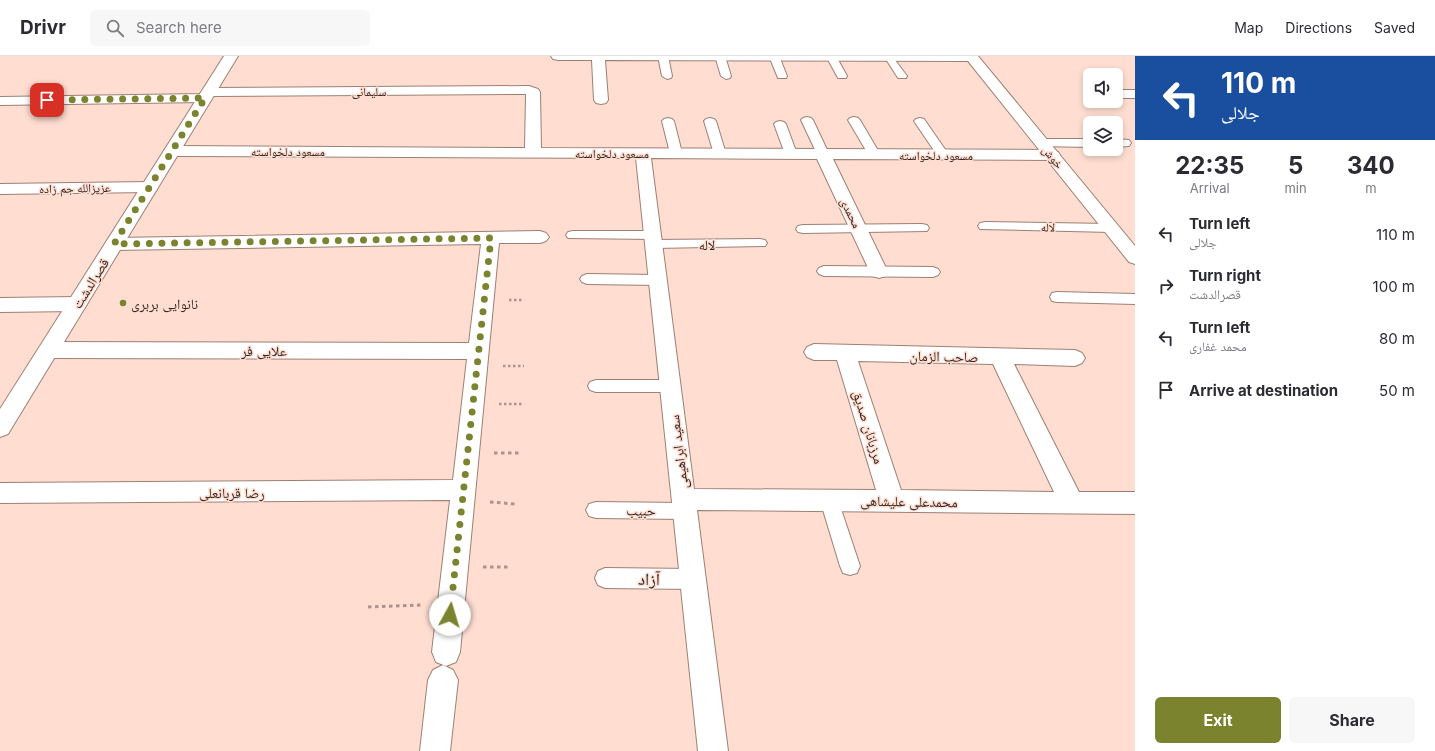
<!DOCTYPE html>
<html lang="en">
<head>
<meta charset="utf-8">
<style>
	:root { --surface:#fff; --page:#f7f7f7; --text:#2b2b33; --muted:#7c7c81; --line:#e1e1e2; --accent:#7c832e }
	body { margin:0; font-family:Inter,"Noto Naskh Arabic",sans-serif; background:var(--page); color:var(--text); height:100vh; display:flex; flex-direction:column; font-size:15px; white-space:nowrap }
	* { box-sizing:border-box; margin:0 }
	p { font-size:13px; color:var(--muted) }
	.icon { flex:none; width:22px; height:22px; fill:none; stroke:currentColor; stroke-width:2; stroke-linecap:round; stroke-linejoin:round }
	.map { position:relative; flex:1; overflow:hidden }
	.sheet { display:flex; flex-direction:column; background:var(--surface); width:300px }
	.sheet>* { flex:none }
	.top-card { background:#1a4fa0; color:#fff; overflow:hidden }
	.tools { position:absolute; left:1083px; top:12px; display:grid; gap:8px }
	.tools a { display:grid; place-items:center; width:40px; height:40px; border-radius:6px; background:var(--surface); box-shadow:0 2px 6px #0003; font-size:20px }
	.pin { position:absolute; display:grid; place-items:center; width:34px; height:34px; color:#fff; margin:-17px; border-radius:8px; box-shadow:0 2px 6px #0006 }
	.me { position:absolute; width:44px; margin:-22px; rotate:6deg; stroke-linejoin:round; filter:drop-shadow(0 0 3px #0008) }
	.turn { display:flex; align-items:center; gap:14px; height:84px; padding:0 20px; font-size:18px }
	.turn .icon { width:52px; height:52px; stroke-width:2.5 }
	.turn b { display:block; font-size:28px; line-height:34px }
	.eta { display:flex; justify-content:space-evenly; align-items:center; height:68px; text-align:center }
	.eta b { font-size:24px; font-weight:700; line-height:28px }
	.cta { display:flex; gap:8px; margin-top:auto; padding:8px 20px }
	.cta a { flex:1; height:46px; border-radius:6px; background:var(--accent); color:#fff; font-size:16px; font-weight:700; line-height:46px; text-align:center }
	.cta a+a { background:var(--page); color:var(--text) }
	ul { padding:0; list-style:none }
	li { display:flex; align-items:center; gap:12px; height:52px; padding:0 20px }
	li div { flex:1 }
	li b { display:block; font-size:15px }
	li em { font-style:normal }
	header { display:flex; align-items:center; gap:24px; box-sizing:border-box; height:56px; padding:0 20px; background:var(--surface); border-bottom:1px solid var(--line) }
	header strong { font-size:19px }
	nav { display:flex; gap:22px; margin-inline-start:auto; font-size:14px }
	.search { width:280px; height:36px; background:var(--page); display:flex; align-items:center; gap:10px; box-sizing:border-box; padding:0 14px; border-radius:6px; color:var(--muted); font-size:15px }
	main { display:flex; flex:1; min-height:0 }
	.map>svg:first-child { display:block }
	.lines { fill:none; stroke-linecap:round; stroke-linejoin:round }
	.service-casing { stroke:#9d7f74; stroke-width:2 }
	.minor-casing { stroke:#9d7f74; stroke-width:2 }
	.tertiary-casing { stroke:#9d7f74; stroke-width:2 }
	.secondary-casing { stroke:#9d7f74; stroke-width:2 }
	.path-far1 { stroke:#ac948a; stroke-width:2.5; stroke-dasharray:2.5 2.5; stroke-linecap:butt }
	.path { stroke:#ac948a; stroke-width:3; stroke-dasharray:3.5 3.5; stroke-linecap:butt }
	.service { fill:#fff; fill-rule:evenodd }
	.minor { fill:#fff; fill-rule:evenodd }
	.tertiary { fill:#fff; fill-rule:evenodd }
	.secondary { fill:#fff; fill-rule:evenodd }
	.route { stroke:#7c832e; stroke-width:7; stroke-dasharray:0 12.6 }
	.poi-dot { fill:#7c832e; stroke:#ffded1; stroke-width:1.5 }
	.labels { text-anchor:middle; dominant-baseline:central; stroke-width:3; stroke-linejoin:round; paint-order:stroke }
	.far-street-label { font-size:12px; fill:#332723; stroke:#ffded1 }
	.street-label { font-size:14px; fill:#332723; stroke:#ffded1 }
	.poi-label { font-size:14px; fill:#332723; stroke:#ffded1; text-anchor:start }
	.near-street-label { font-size:17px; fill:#332723; stroke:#ffded1 }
</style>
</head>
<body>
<header>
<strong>Drivr</strong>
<div class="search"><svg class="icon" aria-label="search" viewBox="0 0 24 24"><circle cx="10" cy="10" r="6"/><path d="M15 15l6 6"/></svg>Search here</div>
<nav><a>Map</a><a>Directions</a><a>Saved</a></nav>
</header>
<main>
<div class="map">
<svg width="1135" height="695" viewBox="0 0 1135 695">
	<rect width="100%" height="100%" fill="#ffded1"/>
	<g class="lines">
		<defs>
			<g id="service">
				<polygon points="658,0 668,0 672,20 671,22 667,23 662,20"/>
				<polygon points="715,0 725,0 731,20 730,22 726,23 721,20"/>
				<polygon points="769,0 779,0 787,20 786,22 778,22"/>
				<polygon points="826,0 836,0 847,20 846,22 838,22"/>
				<polygon points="884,0 892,0 907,20 906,22 898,22"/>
				<polygon points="807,61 811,62 813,64 829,98 827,101 819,101 817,98 801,64 803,62"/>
				<polygon points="854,61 858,62 860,64 880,98 878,101 870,101 868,98 848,64 850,62"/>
				<polygon points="668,62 672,63 674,65 682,97 680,100 672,100 670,97 662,65 664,63"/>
				<polygon points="710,62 714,63 716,65 726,98 724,101 716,101 714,98 704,65 706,63"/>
				<polygon points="920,62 924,63 949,99 947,102 939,102 937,99 914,65 916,63"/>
				<polygon points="780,65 784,66 786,68 797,98 795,101 787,101 785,98 774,68 776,66"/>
				<polygon points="1042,83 1090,83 1090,91 1038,90 1036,87 1038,84"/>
				<polygon points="1116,83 1129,84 1131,87 1129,90 1116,91"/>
				<polygon points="985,166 1111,168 1116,169 1118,172 1116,175 1111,176 980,173 978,170 980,167"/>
				<polygon points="922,168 927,169 929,172 927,175 803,177 798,176 796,173 798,170 803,169"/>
				<polygon points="573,175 653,175 658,176 660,179 658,182 653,183 568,182 566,179 568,176"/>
				<polygon points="760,183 765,184 767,187 765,190 654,192 649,191 647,188 649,185 654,184"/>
				<polygon points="824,210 933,211 938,213 940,216 938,219 933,221 824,220 819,218 817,215 819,212"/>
				<polygon points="587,218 658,219 663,221 665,224 663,227 658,229 587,228 582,226 580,223 582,220"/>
				<polygon points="1057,236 1135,238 1135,248 1057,246 1052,245 1050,241 1052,237"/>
				<polygon points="596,324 670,324 676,326 678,330 676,334 670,336 596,336 590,334 588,330 590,326"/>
				<polygon points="829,436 836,438 860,510 857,517 850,519 843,517 840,510 820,444 822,438"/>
				<polygon points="596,446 685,447 692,449 695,455 692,461 685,463 596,462 589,460 586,454 589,448"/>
				<polygon points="605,512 693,513 700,516 703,523 700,530 693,533 605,532 598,529 595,522 598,515"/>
			</g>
			<g id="minor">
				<polygon points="551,0 977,0 978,1 976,4 971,5 605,4 608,44 606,47 601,48 596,47 594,44 592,4 558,4 553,3"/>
				<path d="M529,30l9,3 2,3 1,56 511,2 6,2 2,3 -2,3 -6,2 -219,-1 55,113 -2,4 -7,2 -7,-2 -2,-4 -53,-113 -166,-1 43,331 182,1 -39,-130h-23l-7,-3 -3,-5 3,-5 7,-3 261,6 7,3 3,5 -3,5 -7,3 -61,-2 65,128h56v22l-438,-4 31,241h-30l-62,-593 -464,-2 -6,-2 -2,-3 2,-3 6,-2 353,2 1,-54 -315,2 1,2 -2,3 -5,1 -205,3v-8l203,-3 -1,-2 2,-3 5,-1zM858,305l135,3 61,128 -153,-2z"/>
				<rect x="1116" y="34" width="19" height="8"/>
				<polygon points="150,126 156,127 158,131 156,135 150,136 0,138 0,128"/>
				<polygon points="540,175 546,177 549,181 546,185 540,187 499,187 460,596 456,606 446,610 436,606 432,596 450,444 0,447 0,427 453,424 467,303 49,302 42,299 39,294 42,289 49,286 469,287 481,188 114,194 108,192 105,188 108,184 114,182"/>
				<polygon points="77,241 84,243 87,248 84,253 77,255 0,256 0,242"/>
				<polygon points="443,609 453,614 458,624 450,695 420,695 428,624 433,614"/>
			</g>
			<polygon id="tertiary" points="224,0 238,0 8,378 0,381 0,353"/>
			<polygon id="secondary" points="964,0 978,0 1135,190 1135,208 1129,206"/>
		</defs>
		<use href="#service" class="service-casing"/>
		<use href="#minor" class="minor-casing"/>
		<use href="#tertiary" class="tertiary-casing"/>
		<use href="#secondary" class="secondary-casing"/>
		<g class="path-far1">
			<polyline points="509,244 522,244"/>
			<polyline points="503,310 524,310"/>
			<polyline points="499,348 524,348"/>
		</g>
		<g class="path">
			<polyline points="494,397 519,397"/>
			<polyline points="490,446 515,448"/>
			<polyline points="483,511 509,511"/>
			<polyline points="368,551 421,549"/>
		</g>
		<use href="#service" class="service"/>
		<use href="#minor" class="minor"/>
		<use href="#tertiary" class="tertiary"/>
		<use href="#secondary" class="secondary"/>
	</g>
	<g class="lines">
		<polyline class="route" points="47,44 205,42 114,188 491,182 450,559"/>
	</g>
	<circle class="poi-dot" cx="123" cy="247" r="4"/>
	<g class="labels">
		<g class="far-street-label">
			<text x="369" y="35">سلیمانی</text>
			<text x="288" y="95">مسعود دلخواسته</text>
			<text x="612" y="97">مسعود دلخواسته</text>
			<text x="936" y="99">مسعود دلخواسته</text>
			<text transform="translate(1053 101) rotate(51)">خوش</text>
			<text transform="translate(75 132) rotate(-1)">عزیزالله جم زاده</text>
			<text transform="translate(851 157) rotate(64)">محمدی</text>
			<text transform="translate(1048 171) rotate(1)">لاله</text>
		</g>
		<g class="street-label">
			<text x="707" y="188">لاله</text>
			<text transform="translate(90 227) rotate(-58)">قصرالدشت</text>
			<text x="264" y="294">علایی فر</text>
			<text transform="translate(944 300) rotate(1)">صاحب الزمان</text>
			<text transform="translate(869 371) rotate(73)">مرزبانان صدیق</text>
			<text transform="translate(678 396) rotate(-97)">سعید ابراهیمی</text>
			<text x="232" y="436">رضا قربانعلی</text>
			<text transform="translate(909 445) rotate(1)">محمدعلی علیشاهی</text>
			<text transform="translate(641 454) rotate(1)">حبیب</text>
		</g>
		<g class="poi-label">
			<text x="131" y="247">نانوایی بربری</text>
		</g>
		<g class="near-street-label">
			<text transform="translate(649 523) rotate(1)">آزاد</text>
		</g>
	</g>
</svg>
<div class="tools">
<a><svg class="icon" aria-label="sound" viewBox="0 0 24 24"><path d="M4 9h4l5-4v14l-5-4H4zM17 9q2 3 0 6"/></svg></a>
<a><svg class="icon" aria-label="layers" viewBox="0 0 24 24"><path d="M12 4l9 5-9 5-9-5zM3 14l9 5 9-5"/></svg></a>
</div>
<div class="pin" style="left:47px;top:44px;background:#d93025"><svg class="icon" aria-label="arrive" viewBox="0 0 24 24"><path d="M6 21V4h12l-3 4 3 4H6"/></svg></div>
<svg class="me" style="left:450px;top:559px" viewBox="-20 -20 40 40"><circle r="19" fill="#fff"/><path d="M0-13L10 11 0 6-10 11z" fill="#7c832e"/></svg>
</div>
<section class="sheet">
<div class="top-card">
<div class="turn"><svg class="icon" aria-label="left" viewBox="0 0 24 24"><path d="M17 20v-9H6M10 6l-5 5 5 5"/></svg><div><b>110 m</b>جلالی</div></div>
</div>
<div class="eta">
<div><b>22:35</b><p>Arrival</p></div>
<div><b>5</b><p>min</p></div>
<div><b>340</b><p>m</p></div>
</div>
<ul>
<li><svg class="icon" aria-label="left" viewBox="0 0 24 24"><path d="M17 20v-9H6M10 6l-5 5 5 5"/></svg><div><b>Turn left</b><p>جلالی</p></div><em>110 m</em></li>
<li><svg class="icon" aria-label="right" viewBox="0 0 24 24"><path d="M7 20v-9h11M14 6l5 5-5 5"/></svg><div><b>Turn right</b><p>قصرالدشت</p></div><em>100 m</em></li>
<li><svg class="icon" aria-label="left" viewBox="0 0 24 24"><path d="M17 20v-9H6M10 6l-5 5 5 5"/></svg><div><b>Turn left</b><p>محمد غفاری</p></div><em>80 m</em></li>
<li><svg class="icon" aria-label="arrive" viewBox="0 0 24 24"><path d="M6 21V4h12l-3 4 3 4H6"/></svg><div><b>Arrive at destination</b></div><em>50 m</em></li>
</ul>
<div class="cta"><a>Exit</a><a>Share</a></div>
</section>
</main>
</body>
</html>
